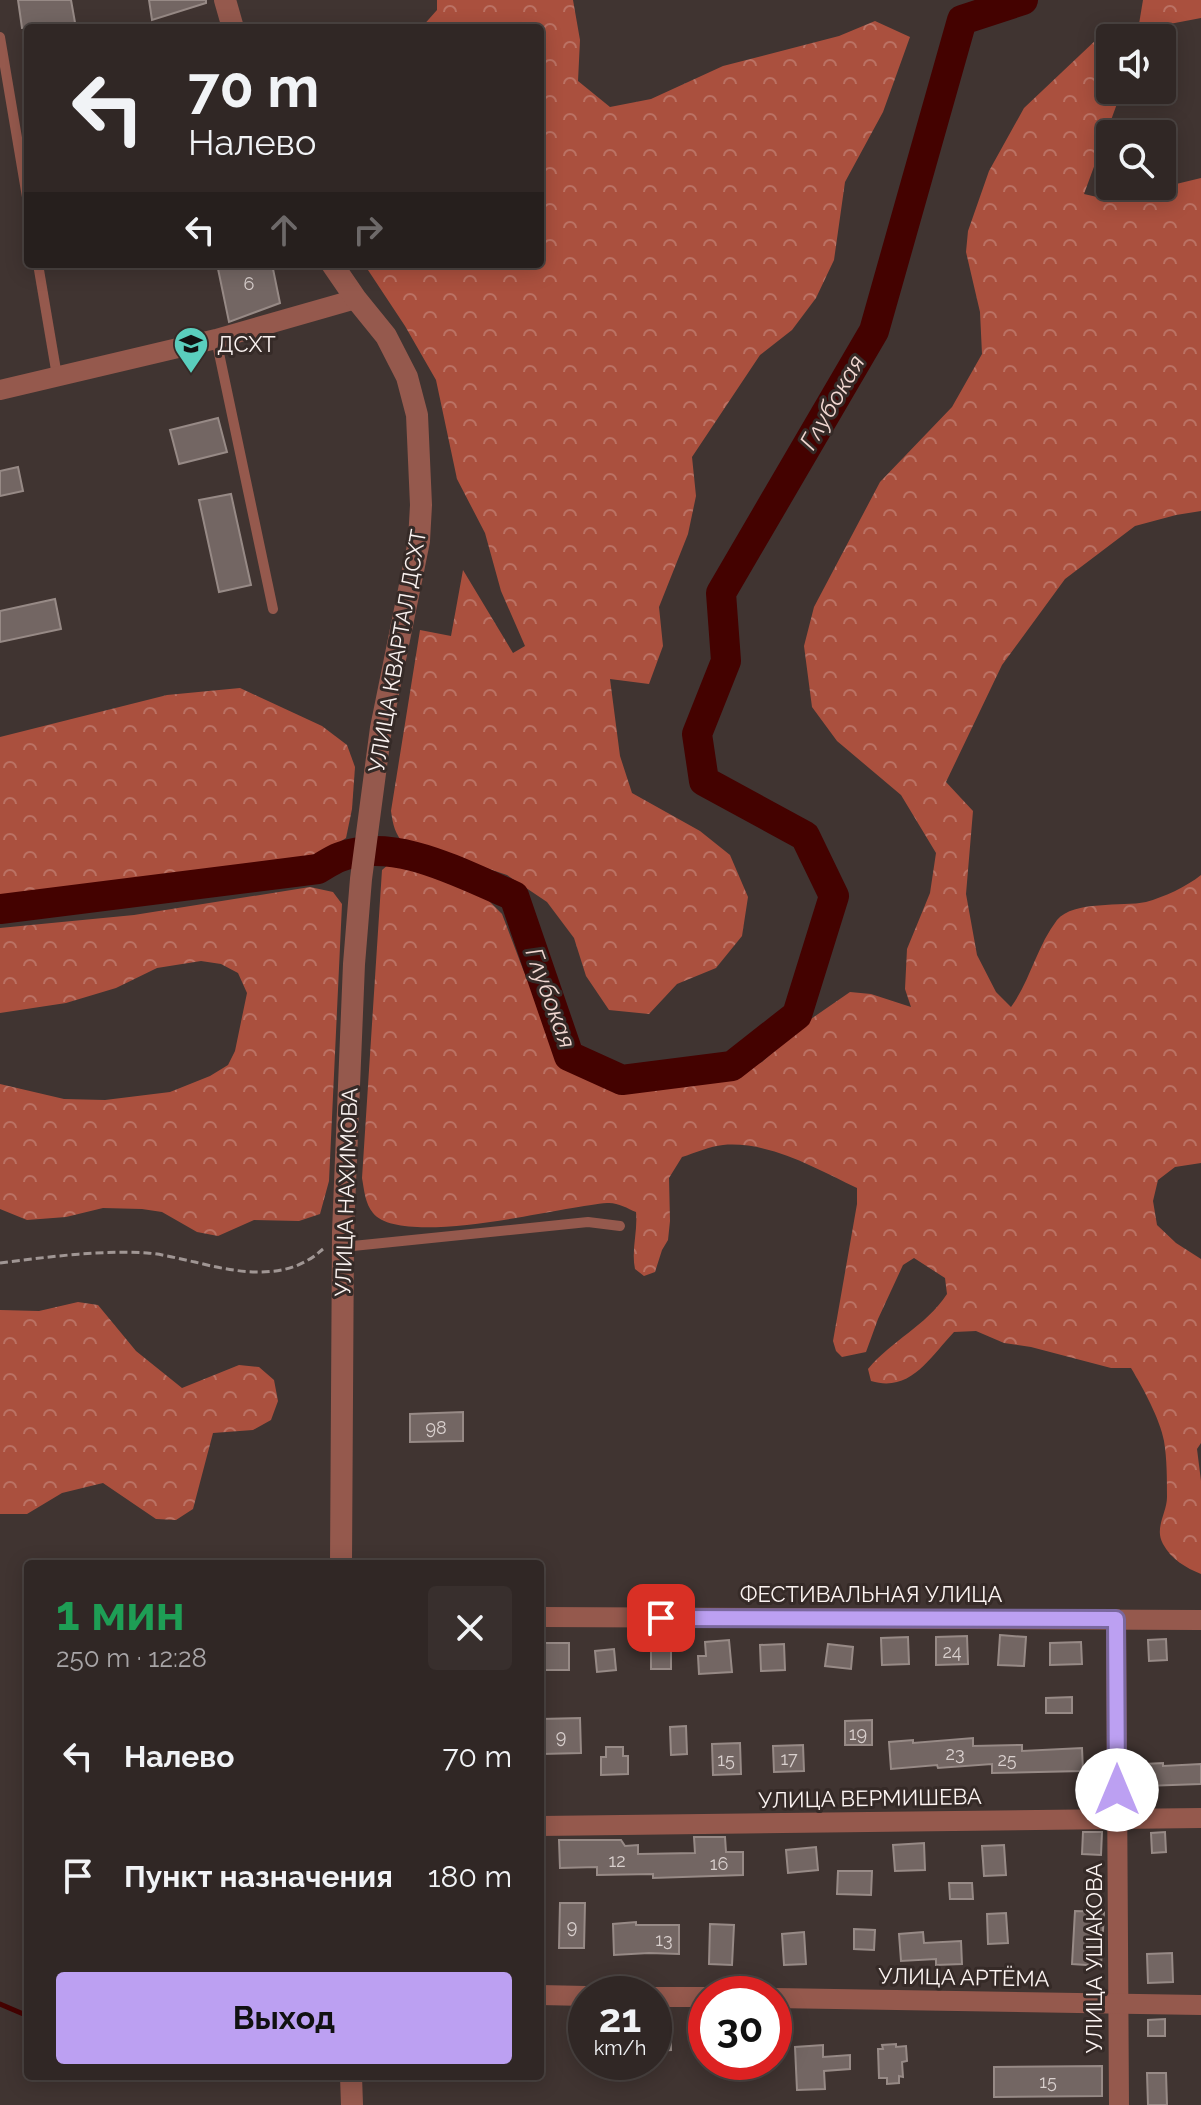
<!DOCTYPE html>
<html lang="ru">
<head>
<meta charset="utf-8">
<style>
	:root { --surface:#302725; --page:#382f2d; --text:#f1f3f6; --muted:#a8a5a7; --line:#4b4442; --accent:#bca0f2 }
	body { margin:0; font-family:Raleway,sans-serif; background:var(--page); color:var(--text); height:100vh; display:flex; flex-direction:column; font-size:30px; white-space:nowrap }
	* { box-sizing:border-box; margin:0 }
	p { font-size:26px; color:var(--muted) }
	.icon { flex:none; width:44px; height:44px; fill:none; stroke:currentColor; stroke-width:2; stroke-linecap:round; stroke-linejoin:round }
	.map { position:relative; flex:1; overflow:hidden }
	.side { position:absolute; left:24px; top:1560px; width:520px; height:520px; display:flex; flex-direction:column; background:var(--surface); border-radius:8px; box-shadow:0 4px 20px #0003,0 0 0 2px var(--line) }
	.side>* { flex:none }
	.banner { position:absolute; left:24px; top:24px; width:520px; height:244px; border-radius:8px; box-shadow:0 4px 20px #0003,0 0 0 2px var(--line); background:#302725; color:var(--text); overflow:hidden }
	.fabs { position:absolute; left:1096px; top:24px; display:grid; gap:16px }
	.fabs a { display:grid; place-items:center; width:80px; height:80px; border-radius:8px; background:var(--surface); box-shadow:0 4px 20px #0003,0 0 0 2px var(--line); font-size:40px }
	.speed { position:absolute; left:568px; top:1976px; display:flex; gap:16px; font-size:40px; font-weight:700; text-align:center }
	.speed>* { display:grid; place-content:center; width:104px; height:104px; border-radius:50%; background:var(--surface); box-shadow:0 4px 20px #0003,0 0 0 2px var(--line); line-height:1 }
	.speed small { font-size:20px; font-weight:400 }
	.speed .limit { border:12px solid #d22; background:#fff; color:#111 }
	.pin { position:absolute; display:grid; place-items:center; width:68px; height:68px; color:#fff; margin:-34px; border-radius:16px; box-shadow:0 4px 12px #0006 }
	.me { position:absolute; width:88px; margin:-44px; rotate:0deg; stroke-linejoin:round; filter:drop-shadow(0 0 6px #0008) }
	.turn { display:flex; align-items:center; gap:28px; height:168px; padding:0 32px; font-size:36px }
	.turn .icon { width:104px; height:104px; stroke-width:2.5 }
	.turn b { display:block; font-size:56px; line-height:68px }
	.lanes { display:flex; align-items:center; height:76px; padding:0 32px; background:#0003; justify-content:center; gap:40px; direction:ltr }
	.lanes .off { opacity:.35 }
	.round { display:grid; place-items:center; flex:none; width:84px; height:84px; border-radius:8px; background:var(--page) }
	.summary { display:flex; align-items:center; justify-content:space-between; height:136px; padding:0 32px }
	h1 { font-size:48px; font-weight:700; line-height:60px; color:#1e9e55 }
	.cta { display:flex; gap:16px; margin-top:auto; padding:16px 32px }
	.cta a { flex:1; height:92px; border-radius:8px; background:var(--accent); color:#111; font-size:32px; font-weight:700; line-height:92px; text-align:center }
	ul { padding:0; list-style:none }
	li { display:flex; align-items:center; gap:24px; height:120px; padding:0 32px }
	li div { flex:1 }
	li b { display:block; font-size:30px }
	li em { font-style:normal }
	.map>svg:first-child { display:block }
	.forest { fill:url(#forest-crowns) }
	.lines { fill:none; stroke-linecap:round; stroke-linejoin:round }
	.stream { stroke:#440200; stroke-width:5 }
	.river { stroke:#440200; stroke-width:30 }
	.building { fill:#736663; stroke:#978a86; stroke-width:2 }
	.path { stroke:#a09694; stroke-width:3; stroke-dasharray:8 4; stroke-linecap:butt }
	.service { stroke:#95594d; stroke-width:10 }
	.minor { stroke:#95594d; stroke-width:20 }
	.tertiary { stroke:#95594d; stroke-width:22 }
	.route-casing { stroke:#7a689d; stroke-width:20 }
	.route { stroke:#bca0f2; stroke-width:14 }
	.labels { text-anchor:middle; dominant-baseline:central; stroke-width:6; stroke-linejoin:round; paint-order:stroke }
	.number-label { font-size:18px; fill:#d9d0ce }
	.poi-label { font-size:22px; fill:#fbf3f1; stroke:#352a27; text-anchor:start }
	.street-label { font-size:22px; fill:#fbf3f1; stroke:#352a27 }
	.water-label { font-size:24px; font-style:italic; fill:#f2d8d2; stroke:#352a27 }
</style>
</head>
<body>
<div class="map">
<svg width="1201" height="2105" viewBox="0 0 1201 2105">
	<defs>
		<pattern id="forest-crowns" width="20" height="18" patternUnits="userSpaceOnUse" patternTransform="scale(2)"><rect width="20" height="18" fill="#aa503e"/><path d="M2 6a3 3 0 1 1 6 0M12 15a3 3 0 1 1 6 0" fill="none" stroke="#bb7264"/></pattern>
	</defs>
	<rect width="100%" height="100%" fill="#403431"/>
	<g class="forest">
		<path d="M437,0h136l7,40 -2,41 32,26 41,-8 72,-33 116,-30 36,-15 35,16 -27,75 -38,70 -11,78 -18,38 -24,32 -32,25 -68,102 4,39 -8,38 -29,73 4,39 -14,38 -39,-5 10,77 12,37 68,38 30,24 18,42 -6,39 -26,32 -39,16 -28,30 -40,-4 -23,-34 -12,-38 -27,-36 -40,-27 -39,-13 -64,-18c-9,-10 -11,-19 -13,-33l29,-181 31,6 12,-66 50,83 12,-7 -24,-55 -16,-58 -28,-54 -21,-99 -31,-54 -41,-62h176v-236h-119l16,-18z"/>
		<polygon points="1143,0 1201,0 1201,18 1138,30"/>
		<path d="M1098,38l12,21v31h12l-38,104 26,6 91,-22v333l-25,4 -41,11 -70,53 -63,86 -56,117 27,29 -7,83 11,61 19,37 15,15c19,-26 26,-61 46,-87 17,-20 65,-13 89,-18 18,-5 40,-15 55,-27v288l-26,4 -17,13 -5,21 4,24 19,18 25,16v184l-4,6 4,32v93c-15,-6 -30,-15 -38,-30 -9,-16 4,-31 4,-47 0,-18 0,-38 -3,-56 -4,-22 -21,-53 -33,-73h-20l-80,-21 -27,-4 -28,-12 -22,1c-24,25 -43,61 -83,49l-3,-12c24,-29 57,-42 79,-75l-2,-16 -31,-20 -11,7 -25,54 -12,33 -24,5 -6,-6 -3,-10 24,-137v-16c-40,-19 -87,-47 -134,-43 -13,1 -28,8 -41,12l-13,21 1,43 -2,19 -6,10 -7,22 -11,4 -9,-7c-4,-19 3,-38 1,-57 -9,-4 -19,-10 -29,-9 -44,3 -204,46 -234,10 -8,-9 -9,-24 -11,-35l20,-308 7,-6h16l41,13 38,19 18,18 22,58 43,90 26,15 45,14 29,-3 67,-13 28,-13 46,-41 42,-29 21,2 40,13 -6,-18 2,-40 23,-56 6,-40 -35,-58 -64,-54 -25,-34 -8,-61 10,-39 66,-125 72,-75 30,-53 -2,-42 -14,-60 2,-21 21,-60 35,-63z"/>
		<polygon points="240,688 322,726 347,745 355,767 352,809 346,838 327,850 291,862 0,900 0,737 167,695"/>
		<polygon points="310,887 333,892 342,904 329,1181 320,1214 299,1221 254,1220 218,1236 197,1232 162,1212 142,1209 103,1208 66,1217 27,1220 0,1209 0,1084 64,1099 105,1100 170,1092 210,1076 228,1065 235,1051 247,993 238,973 221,964 201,961 157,968 116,988 66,1003 0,1013 0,928 134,915"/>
		<polygon points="78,1302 98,1305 136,1351 182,1388 239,1365 259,1367 274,1380 278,1401 271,1420 253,1430 213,1433 193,1509 176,1520 156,1519 103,1483 62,1493 27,1514 0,1514 0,1310 39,1311"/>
	</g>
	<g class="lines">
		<polyline class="stream" points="0,2004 28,2016"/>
		<path class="river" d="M0,909l318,-40c7,-4 14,-9 22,-12 56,-21 123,18 174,39l55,160 53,24 110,-14 65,-51 37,-119 -29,-60 -101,-55 -7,-47 29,-73 -5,-68 153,-262 88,-311 61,-20"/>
	</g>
	<g class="building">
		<polygon points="18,0 71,0 76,28 22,28"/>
		<polygon points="149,0 206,0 206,3 152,20"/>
		<polygon points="217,264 272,264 280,303 229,322"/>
		<polygon points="218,418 227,452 179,464 170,430"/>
		<polygon points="18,467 23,491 0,496 0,471"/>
		<polygon points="231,494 251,585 219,592 199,500"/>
		<polygon points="55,599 61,629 0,642 0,611"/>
		<polygon points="463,1412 463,1441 410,1442 410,1414"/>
		<polygon points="1000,1635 1026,1637 1024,1666 998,1665"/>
		<polygon points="967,1636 968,1664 936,1665 936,1637"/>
		<polygon points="908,1637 909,1664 882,1665 881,1638"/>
		<polygon points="1166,1639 1167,1660 1149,1661 1148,1640"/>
		<polygon points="729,1640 732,1672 699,1674 698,1656 706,1656 705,1642"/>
		<polygon points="1081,1642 1082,1664 1050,1665 1050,1643"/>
		<polygon points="541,1643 569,1643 569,1670 542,1670"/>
		<polygon points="784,1644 785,1670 761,1671 760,1645"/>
		<polygon points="828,1644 853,1647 851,1669 825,1666"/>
		<polygon points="614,1649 616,1670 597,1672 595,1651"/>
		<rect x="651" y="1649" width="20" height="20"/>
		<polygon points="1072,1697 1072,1713 1046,1713 1046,1698"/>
		<polygon points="580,1718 581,1753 542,1754 541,1719"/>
		<polygon points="872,1720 872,1745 845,1745 845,1721"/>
		<polygon points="686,1726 687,1754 671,1755 670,1727"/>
		<polygon points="973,1738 973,1746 1022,1745 1022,1751 1082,1748 1083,1771 992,1773 992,1764 938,1768 937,1765 891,1769 889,1742 913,1740 913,1743"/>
		<polygon points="740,1743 741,1774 713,1775 712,1744"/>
		<polygon points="803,1745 804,1771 774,1772 773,1746"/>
		<polygon points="606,1747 623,1747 623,1756 628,1756 628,1774 601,1775 601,1757 606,1757"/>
		<polygon points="1163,1763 1163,1766 1201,1764 1201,1784 1145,1786 1144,1764"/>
		<polygon points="1083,1832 1102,1832 1101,1855 1082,1854"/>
		<polygon points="1165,1832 1166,1852 1152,1853 1151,1833"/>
		<polygon points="694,1837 725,1837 726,1852 743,1852 743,1875 653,1878 653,1874 597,1875 597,1867 560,1868 559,1840 621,1840 625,1846 638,1845 638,1854 695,1853"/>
		<polygon points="924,1843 925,1870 895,1871 893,1845"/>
		<polygon points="1004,1845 1006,1875 984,1876 982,1846"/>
		<polygon points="816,1847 818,1870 788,1873 786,1850"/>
		<polygon points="838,1871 872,1871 871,1895 837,1894"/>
		<polygon points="949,1883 972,1883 973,1899 950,1899"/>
		<polygon points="560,1903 585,1903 584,1948 559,1948"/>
		<polygon points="1075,1911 1104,1912 1101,1966 1072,1964"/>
		<polygon points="1006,1913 1008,1943 988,1944 987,1914"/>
		<polygon points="636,1922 636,1925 679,1925 679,1954 649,1953 614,1955 613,1924"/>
		<polygon points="710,1924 734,1925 732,1965 709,1964"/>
		<polygon points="854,1929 875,1930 874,1950 854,1949"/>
		<polygon points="804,1932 806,1964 784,1965 782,1934"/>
		<polygon points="923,1932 924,1943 961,1941 962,1964 936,1965 936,1959 901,1961 899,1934"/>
		<polygon points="1172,1953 1173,1982 1148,1983 1147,1954"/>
		<polygon points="1165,2019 1165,2036 1148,2036 1148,2020"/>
		<polygon points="654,2023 670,2023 671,2050 654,2051"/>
		<polygon points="896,2044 896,2047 906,2046 907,2061 902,2062 903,2077 899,2076 899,2083 887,2084 887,2078 879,2078 878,2049 883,2049 882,2045"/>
		<polygon points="823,2045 823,2057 850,2055 850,2069 824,2071 825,2089 797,2090 795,2047"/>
		<polygon points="1102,2066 1102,2096 994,2097 994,2067"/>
		<polygon points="1147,2073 1166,2073 1167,2105 1148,2105"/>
	</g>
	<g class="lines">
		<path class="path" d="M0,1263c48,-6 98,-13 147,-10 16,1 32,6 48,9 35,9 80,18 113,-2 6,-3 10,-7 15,-11"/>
		<g class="service">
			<polyline points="0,37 28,203"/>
			<polyline points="38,264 57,376"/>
			<polyline points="216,339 273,609"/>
			<polyline points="343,1247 588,1222 620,1226"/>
		</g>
		<g class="minor">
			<polyline points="0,390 216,339 356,299"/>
			<polyline points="540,1617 1201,1620"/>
			<polyline points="1116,1619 1119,2105"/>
			<polyline points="540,1826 1201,1818"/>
			<polyline points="540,1995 586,1996"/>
			<polyline points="654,1997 706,1997"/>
			<polyline points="774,1998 1201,2005"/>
		</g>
		<g class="tertiary">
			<polyline points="225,0 233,28"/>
			<polyline points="332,264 356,299 386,336 407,377 417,415 421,505 419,541 381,728 361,879 354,964 343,1232 341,1564"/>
			<polyline points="351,2076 352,2105"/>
		</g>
	</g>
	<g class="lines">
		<defs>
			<polyline id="route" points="661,1618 1116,1619 1117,1790"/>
		</defs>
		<use href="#route" class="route-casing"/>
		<use href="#route" class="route"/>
	</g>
	<defs>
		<symbol id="university-pin" viewBox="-11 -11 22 30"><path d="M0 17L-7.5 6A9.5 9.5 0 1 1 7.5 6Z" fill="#5acebd" stroke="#352a27"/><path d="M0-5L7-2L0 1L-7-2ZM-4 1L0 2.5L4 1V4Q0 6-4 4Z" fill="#111"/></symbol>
	</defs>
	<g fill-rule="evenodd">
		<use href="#university-pin" x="171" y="324" width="40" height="54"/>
	</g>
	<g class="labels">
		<g class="number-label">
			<text x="249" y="283">6</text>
			<text x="436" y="1427">98</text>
			<text x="952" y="1651">24</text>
			<text x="858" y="1733">19</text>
			<text x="561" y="1736">9</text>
			<text x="955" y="1753">23</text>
			<text x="789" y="1758">17</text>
			<text x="726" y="1759">15</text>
			<text x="1007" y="1759">25</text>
			<text x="617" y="1860">12</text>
			<text x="719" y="1863">16</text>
			<text x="572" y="1926">9</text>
			<text x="664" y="1939">13</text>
			<text x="1048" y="2081">15</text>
		</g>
		<g class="poi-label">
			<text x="217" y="344">ДСХТ</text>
		</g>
		<g class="street-label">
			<text transform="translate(397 651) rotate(-80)">УЛИЦА КВАРТАЛ ДСХТ</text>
			<text transform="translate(346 1192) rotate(-88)">УЛИЦА НАХИМОВА</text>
			<text x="871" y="1594">ФЕСТИВАЛЬНАЯ УЛИЦА</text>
			<text transform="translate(870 1798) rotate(-1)">УЛИЦА ВЕРМИШЕВА</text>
			<text transform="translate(1094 1958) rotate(-90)">УЛИЦА УШАКОВА</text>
			<text transform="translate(964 1977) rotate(1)">УЛИЦА АРТЁМА</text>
		</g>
		<g class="water-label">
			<text transform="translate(832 402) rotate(-60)">Глубокая</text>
			<text transform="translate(551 998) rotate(70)">Глубокая</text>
		</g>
	</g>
</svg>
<div class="fabs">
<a><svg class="icon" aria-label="sound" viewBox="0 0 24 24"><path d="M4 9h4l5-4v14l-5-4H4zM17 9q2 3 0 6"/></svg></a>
<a><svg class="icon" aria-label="search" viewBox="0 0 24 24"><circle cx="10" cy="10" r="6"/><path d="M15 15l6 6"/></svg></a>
</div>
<div class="speed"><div>21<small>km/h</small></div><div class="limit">30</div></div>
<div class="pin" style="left:661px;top:1618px;background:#d93025"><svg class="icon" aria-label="arrive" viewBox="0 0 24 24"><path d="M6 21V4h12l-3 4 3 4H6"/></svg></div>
<svg class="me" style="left:1117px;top:1790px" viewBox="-20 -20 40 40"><circle r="19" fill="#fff"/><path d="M0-13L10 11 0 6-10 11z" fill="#bca0f2"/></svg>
<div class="banner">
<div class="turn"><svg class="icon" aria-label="left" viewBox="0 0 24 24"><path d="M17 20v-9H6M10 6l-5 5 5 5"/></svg><div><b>70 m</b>Налево</div></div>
<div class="lanes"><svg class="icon" aria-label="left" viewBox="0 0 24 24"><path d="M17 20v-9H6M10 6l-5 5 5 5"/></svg><svg class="icon off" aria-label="ahead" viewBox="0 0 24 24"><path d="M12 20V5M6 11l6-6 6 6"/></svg><svg class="icon off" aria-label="right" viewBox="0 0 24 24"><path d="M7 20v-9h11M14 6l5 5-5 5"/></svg></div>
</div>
<section class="side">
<div class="summary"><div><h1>1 мин</h1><p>250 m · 12:28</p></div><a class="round"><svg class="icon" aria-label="close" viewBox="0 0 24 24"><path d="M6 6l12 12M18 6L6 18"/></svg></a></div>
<ul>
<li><svg class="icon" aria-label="left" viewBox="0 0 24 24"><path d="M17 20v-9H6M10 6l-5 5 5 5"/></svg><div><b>Налево</b></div><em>70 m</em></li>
<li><svg class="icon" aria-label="arrive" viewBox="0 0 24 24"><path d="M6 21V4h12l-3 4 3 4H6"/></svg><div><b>Пункт назначения</b></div><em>180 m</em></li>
</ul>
<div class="cta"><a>Выход</a></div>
</section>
</div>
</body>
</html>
